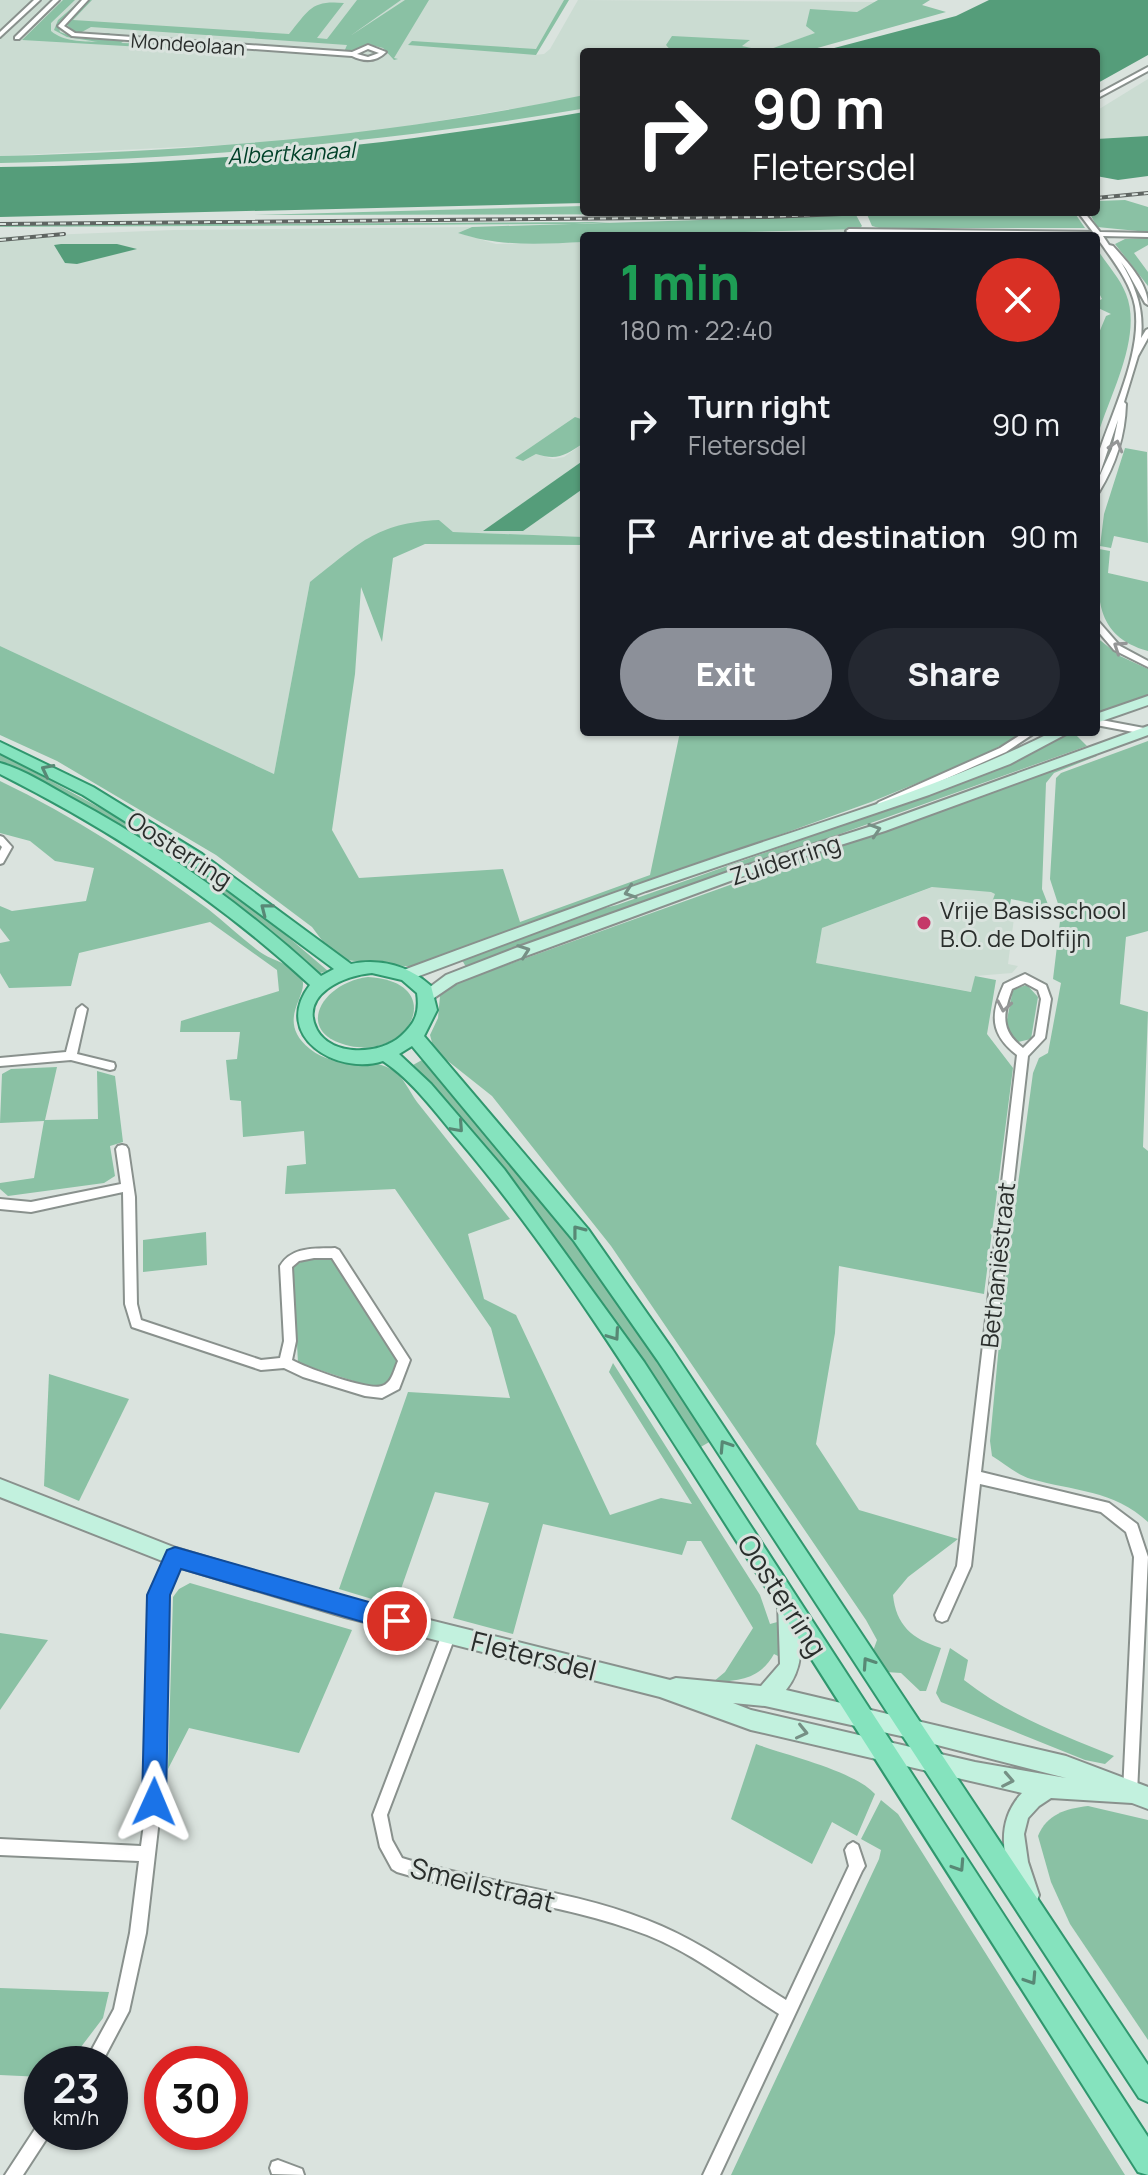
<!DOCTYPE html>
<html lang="en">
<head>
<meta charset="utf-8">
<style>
	:root { --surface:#171b24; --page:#242831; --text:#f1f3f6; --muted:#9ea1a6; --accent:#8c9099 }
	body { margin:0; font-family:Manrope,sans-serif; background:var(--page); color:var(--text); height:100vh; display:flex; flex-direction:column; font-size:30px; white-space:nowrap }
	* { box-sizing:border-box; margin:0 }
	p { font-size:26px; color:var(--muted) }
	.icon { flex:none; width:44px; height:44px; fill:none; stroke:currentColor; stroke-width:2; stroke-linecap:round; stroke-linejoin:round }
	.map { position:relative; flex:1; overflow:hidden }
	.panel { position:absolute; left:580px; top:232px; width:520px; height:504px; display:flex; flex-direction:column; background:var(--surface); border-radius:8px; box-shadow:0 2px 6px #0004 }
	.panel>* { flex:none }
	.hud { position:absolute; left:580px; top:48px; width:520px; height:168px; border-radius:8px; box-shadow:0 2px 6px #0004; background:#202124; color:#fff; overflow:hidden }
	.speed { position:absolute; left:24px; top:2046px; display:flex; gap:16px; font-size:40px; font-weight:700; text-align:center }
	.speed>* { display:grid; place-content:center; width:104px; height:104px; border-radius:50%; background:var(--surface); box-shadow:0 2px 6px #0004; line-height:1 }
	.speed small { font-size:20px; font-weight:400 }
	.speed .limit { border:12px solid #d22; background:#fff; color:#111 }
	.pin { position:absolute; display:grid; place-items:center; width:68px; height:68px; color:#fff; margin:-34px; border:4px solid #fff; border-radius:50%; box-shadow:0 2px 8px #0007 }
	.me { position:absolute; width:88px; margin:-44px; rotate:1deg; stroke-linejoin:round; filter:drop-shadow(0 0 6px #0008) }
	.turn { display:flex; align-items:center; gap:28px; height:168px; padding:0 40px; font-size:36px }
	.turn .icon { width:104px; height:104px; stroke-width:2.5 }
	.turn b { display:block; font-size:56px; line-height:68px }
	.round { display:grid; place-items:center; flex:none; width:84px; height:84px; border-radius:42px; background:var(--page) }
	.head { display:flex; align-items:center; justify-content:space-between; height:136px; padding:0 40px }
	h1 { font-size:48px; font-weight:800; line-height:60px; color:#1e9e55 }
	.primary-button { display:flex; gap:16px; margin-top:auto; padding:16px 40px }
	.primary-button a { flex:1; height:92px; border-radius:48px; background:var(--accent); color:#fff; font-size:32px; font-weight:800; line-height:92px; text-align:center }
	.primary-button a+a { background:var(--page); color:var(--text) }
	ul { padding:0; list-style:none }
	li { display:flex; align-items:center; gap:24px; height:112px; padding:0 40px }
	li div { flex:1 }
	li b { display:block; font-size:30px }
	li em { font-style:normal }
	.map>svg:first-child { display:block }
	.built { fill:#cbdcd2 }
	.green { fill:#8ac1a4 }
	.water { fill:#559d7a }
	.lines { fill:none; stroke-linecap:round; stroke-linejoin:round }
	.street-casing { stroke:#89918d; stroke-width:4 }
	.secondary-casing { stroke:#89918d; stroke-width:4 }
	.primary-casing { stroke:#30976e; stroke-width:4 }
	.street { fill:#fff; fill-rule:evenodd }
	.secondary { fill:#c2f1de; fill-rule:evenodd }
	.primary { fill:#85e3be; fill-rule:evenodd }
	.rail-casing { stroke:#5f6562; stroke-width:4 }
	.rail { stroke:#dae3de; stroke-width:2; stroke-dasharray:6; stroke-linecap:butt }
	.oneway { stroke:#949696 }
	.oneway2 { stroke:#588875 }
	.oneway3 { stroke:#769085 }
	.route { fill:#1a73e8; stroke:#114b97; stroke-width:2 }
	.poi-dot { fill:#c53869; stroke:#dae3de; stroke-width:3 }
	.labels { text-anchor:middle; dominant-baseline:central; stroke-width:6; stroke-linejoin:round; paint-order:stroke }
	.far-street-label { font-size:20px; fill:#2a2e2c; stroke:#dae3de }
	.far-water-label { font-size:22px; font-style:italic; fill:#004028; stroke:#dae3de }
	.street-label { font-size:24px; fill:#2a2e2c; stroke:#dae3de }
	.poi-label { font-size:24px; fill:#2a2e2c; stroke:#dae3de; text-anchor:start }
	.near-street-label { font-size:28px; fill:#2a2e2c; stroke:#dae3de }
</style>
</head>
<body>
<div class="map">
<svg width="1148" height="2175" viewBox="0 0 1148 2175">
	<rect width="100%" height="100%" fill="#dae3de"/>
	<g class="built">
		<polygon points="0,0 564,0 534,55 544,54 550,49 578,0 879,2 857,12 810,9 816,33 765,51 741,46 749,41 666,45 672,52 584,52 584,95 559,101 366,133 283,142 0,156"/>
		<polygon points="1148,79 1148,136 1096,139 1096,111"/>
		<polygon points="471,227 459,233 496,244 584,242 584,420 575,418 523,461 536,454 553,459 564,457 584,443 584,537 453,532 439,520 310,582 274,774 0,646 0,237 173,230"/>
		<polygon points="859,229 873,236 679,236 691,231"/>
		<polygon points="1014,857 1008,916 1014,918 1008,964 1018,966 1012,973 975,976 972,992 816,963 822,928"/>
	</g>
	<g class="green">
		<path d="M63,0h12l-24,23v8c13,11 31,10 47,11l-31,-5 -13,-7 4,-10 23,-20 -23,24 2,8 16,6 48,3 -3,2 63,2 -19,1 29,4 -172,-10z"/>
		<path d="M89,0h3l-19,20 216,14c20,-24 22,-34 55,-31l-27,35 10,1 30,-39h44l-51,36 55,-36h24l-35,58 4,1 -4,1 -11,-12 -8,-2 -31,6 3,-7 -256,-18 -11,6h30l-2,3 -32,-3 -9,-8z"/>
		<polygon points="564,0 569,0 536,55 408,45 412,41 536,49"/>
		<polygon points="878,0 930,0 922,5 946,12 803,52 672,52 666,45 672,36 750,40 742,46 765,51 815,33 806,26 810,9 857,12"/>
		<path d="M584,95v13l-3,1c-193,33 -385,50 -581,54v-7c197,-5 391,-20 584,-61z"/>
		<polygon points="1125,200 1148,207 1148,232 1097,227 1089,212 1096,212 1096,201"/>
		<polygon points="584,206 584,212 785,214 253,215"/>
		<polygon points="866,212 1074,212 1085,228 879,228 872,226"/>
		<path d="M856,215l6,11 -3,3 -275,7v6c-44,2 -84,5 -126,-9l14,-6z"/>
		<polygon points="610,222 575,224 0,227 0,225"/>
		<polygon points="1148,238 1148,245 1134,253 1148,272 1148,286 1115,244 1125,239"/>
		<path d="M1096,247c9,16 23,29 30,47 16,40 -13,95 -26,134l-4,2v-90l10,-24 5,-2 -15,-7v-5l6,-3 -6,-12z"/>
		<path d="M575,417l9,3v23c-19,12 -26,18 -48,11l-13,7 -8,-3z"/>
		<polygon points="1125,448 1147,452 1148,543 1114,536 1111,548 1100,546 1104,514"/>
		<path d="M439,520l14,12 131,5v8l-159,-1 -32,14 -11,84 -21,-55 -6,87 -23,156 27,48 144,-9 17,53 130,-47 30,-143h346l-50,27 -105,43 -457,165 -69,-7 -18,-13 -15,-20 -96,-72 -159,-94 -57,-26v-89l274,128 36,-192c49,-38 65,-59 129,-62z"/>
		<path d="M1099,549l11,2 -2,22 40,9v69c-54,-15 -51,-56 -49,-102z"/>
		<polygon points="1096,637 1120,656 1148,669 1148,698 1096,716"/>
		<polygon points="1073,732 1087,746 466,967 462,960 569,917 617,905 917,799 995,769"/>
		<path d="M1148,741v190l-22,6 -6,67 28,8 -5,135 5,4v371c-34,-32 -75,-31 -117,-43 -14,-4 -27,-16 -39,-23l-2,-15 15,-161 28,-207 6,-15 9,-5 13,-70 -8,-4 8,-66 -11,-34 6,-101 5,-5z"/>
		<path d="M0,753l153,84 95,66 80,68 -8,2c-99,-82 -205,-155 -320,-212z"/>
		<path d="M1096,754l1,2 -43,17 -8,10 -4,106 7,18 -38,-8 -1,6 -18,-3 3,-8 -4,-2 -59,-5 -110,41 -6,35 155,29 4,-16 21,4 -9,54 26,34 -29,226 -145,-28 -4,67 -19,111 43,66 99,29 -50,38 -15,18c3,30 19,44 48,53l-15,43h-6l-19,-18 -15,-1 -13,-21 4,-11 -11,-20 -255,-374 -119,-150 -58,-46 -4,-15 8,-17 2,-22 8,-10z"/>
		<path d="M0,781c73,35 143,80 208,128 18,14 34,30 52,43 12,9 32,11 41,25 11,17 -28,42 9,72 27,22 56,6 81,20 13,8 18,22 26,33l93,117 -42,15 16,65 32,16 94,200 51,-17 31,6 -83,-132 4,-9 147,232 10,29 11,-3 5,39 -12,-6c-14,25 -35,27 -61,28l12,-10 28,-44 -52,-87h-14l-5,14 -139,-31 -30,110 -60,-16 36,-115 -54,-11 -40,114 -56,-17 69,-197 102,6 -19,-70 -96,-139 -110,5 2,-28 19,-2 -2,-33 -61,6 -2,-36 -11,-1 -4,-40 11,-1 3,-27h-60l1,-11 98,-30 -2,-21 -67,-48 -131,31 -8,33 -62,2 -9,-15v-30l10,-2 -10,-13v-22l12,5 74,-10 8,-33 -39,-7 -25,-20 -30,-8z"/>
		<path d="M368,977c79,4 45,82 -18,69 -57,-12 -30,-63 18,-69z"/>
		<polygon points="1027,985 1038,997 1031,1039 1018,1042 1005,1030 1013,989"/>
		<path d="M422,1060c109,118 201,247 289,381l-12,7c-87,-135 -180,-262 -286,-383z"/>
		<polygon points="57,1067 45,1120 98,1119 97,1071 115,1076 123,1142 110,1146 115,1176 104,1183 8,1196 0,1189 0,1183 34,1178 44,1121 0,1123 2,1074 11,1069"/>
		<polygon points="206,1232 207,1265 143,1272 143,1240"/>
		<polygon points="330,1257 335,1260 398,1358 399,1364 389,1385 375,1388 298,1363 293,1267 306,1259"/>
		<polygon points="49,1374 129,1399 79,1501 44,1486"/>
		<polygon points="190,1583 352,1630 299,1753 189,1728 168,1769 173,1597 179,1589"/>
		<polygon points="0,1633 48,1640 0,1710"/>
		<path d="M950,1648l18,12 -4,20c44,35 98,55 150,76l-9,8 -20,-4 -144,-58 -5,-9z"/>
		<path d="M756,1744c32,12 97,26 119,50l-18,42 -25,-14 -20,42 -81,-45z"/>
		<polygon points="881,1800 898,1814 1125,2175 731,2175 879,1859 881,1850 861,1839"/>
		<path d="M1088,1806l60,14v220l-78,-116 -19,-42 -13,-46c9,-22 27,-27 50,-30z"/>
		<polygon points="0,1988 109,1992 103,2018 68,2064 42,2064 42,2077 0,2075"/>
	</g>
	<g class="water">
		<polygon points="989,0 1148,0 1148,55 1096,84 1096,52 819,52 956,16"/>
		<path d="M584,112v91l-584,14v-50c196,-2 391,-21 584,-55z"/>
		<polygon points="1148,136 1148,176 1118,180 1096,176 1096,139"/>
		<polygon points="61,244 117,244 137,249 77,264 65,263 54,245"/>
		<polygon points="584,460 584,488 523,531 483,531"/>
	</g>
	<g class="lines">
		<defs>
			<g id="street">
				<polygon points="34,0 40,0 0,37 0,32"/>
				<polygon points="53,0 59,0 19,39 15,39 15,37"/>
				<path d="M82,0h6l-24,26 11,7 277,19 16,-7 18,7c-10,10 -22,10 -34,4l-280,-20 -14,-10zM368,49l11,4 -11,4 -11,-3z"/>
				<polygon points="1148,67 1148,71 1096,99 1096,95"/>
				<path d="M1078,212h6l16,20 48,1v4l-45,-1 6,9 4,1c14,16 35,37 35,59l-3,-2 -19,-34 -5,-7c15,25 23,47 20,76l5,-8 2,-1v9l-10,18 -14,46 2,2c-1,32 -10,60 -27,88h-3v-8l16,-35 6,-29 -18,53 -4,2v-14c14,-45 47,-108 39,-155 -5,-26 -25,-49 -39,-70l-247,-3 -3,-2 3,-2 244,3z"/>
				<polygon points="1096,621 1099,622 1120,646 1148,661 1148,667 1114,650 1096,629"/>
				<polygon points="1096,719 1144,728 1147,729 1148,732 1144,734 1096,725"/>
				<polygon points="1025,732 1036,732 1006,752 885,806 882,807 877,804 879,802 1000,748"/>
				<polygon points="0,836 3,837 12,847 3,863 0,864 0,851 2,847 0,845"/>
				<path d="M1025,974l21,11 5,14 -6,39 -17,18 -47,416 128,31 28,21 11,33 -11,236 -2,5 -5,2 -5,-2 -2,-5 11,-236 -8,-25 -25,-20 -121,-28 -9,82 -24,54 -5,2 -5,-2 -2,-5 22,-49 60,-511c-27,-21 -27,-40 -13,-71zM1025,983l13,7 3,9 -6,37 -12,12c-23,-18 -20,-34 -11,-59z"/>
				<polygon points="82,1005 87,1009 77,1054 114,1063 115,1066 114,1069 110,1070 71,1060 0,1066 0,1058 66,1052 77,1009"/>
				<path d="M122,1145l4,1 2,3 7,48 2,107 4,16 120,40 19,-2 4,-17 -4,-75c12,-20 34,-17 55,-18l4,2 71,110 -11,29 -17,9 -17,-2 -62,-19 -19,-9 -23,2 -129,-43 -7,-23 -2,-112 -92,20 -31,-3v-10l31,3 90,-18 -5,-35 2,-3zM314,1258h18l66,103c-4,9 -6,22 -16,25 -14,5 -75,-18 -90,-26l4,-19 -4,-74 7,-6z"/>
				<polygon points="175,1551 180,1553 182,1557 165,1595 161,1802 146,1933 129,2011 101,2064 84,2064 114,2009 130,1933 139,1861 0,1855 0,1839 141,1846 147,1802 151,1595 170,1553"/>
				<path d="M449,1627l5,2 2,5 -69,181 5,25 10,18c80,25 166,31 245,62 50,19 93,51 139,80l63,-134 -4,-16 3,-5 5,-3 5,3 7,21 -3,5 -142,304h-17l76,-161c-43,-27 -84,-60 -132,-79 -80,-31 -168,-38 -250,-63l-5,-3 -12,-22 -7,-32 69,-181 2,-5z"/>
				<polygon points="42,2124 42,2132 51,2132 23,2175 5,2175 37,2126"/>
				<polygon points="278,2160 302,2169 304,2175 272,2174 270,2168 272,2162"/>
			</g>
			<g id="secondary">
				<polygon points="1148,696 1148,705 1096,723 1096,714"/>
				<polygon points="1148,726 1148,735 885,831 752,873 523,957 456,983 431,1000 421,1000 418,996 446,975 513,949 742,867 875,825"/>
				<path d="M1052,732h18l-60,32 -81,31 -283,96 -235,88h-10l-3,-4 3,-4c108,-40 217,-80 326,-117 110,-37 222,-70 325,-122z"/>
				<path d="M0,1479l176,69 169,51 325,81 6,-2 85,8 19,-22 -2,-62 3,-7 7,-2 7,2 3,7c1,33 10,60 -12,88l280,66 82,31v22l-16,-6 -81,-5 -12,8 -11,12 -4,16 4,28 11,33 -3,8 -8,3 -8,-3c-15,-38 -28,-78 2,-110l-271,-63 -91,-33 -315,-80 -170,-51 -175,-69zM733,1703l32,3 145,32 156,40 -91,-16 -224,-52z"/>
			</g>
			<path id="primary" d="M0,742l93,45 109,67 149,110c30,-6 58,2 80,22l6,24 -13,26 164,193 84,120 476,716v37l-9,-4 -481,-737 -84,-120 -162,-195 -13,8 32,30 73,85 140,193 504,775v38l-10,-3c-150,-236 -300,-472 -450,-707 -72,-112 -144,-225 -230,-326 -23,-27 -45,-58 -75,-78 -46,15 -112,-25 -73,-76 -93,-86 -197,-154 -310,-211v-11c25,7 49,23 71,35 91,49 174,108 250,178l13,-7 -144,-107 -107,-67 -83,-42zM372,973l30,7 15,13c3,20 -2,30 -16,43 -21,19 -69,21 -84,-6 -19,-36 29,-55 55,-57z"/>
		</defs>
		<use href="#street" class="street-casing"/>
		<use href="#secondary" class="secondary-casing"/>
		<use href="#primary" class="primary-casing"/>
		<use href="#street" class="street"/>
		<use href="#secondary" class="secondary"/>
		<use href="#primary" class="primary"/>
		<defs>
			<g id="rail">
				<polyline points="1096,198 1148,193"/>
				<polyline points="0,224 766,217 892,212"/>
				<polyline points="0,240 64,234"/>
			</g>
		</defs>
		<use href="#rail" class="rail-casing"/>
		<use href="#rail" class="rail"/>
	</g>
	<defs><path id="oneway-chevron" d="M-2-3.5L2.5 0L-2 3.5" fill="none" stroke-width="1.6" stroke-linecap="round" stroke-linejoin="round" transform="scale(2)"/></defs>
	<g class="oneway">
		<use href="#oneway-chevron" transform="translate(1116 446) rotate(-74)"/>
		<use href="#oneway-chevron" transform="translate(1119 647) rotate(-146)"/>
		<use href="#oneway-chevron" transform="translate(1004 1006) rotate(100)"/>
	</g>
	<g class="oneway2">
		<use href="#oneway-chevron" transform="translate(47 770) rotate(-153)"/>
		<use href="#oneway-chevron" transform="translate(266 909) rotate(-142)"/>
		<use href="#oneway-chevron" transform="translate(458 1127) rotate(48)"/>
		<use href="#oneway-chevron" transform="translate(578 1231) rotate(-128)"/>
		<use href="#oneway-chevron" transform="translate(614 1335) rotate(55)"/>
		<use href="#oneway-chevron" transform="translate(725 1446) rotate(-123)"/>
		<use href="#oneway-chevron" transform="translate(868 1663) rotate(-124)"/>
		<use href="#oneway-chevron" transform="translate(959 1866) rotate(57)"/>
		<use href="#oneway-chevron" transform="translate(1031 1979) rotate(57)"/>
	</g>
	<g class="oneway3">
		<use href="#oneway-chevron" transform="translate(875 830) rotate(-18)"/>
		<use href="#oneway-chevron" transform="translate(630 892) rotate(161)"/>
		<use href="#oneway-chevron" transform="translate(524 951) rotate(-20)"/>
		<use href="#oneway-chevron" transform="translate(802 1732) rotate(13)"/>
		<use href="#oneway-chevron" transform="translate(1008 1780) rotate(11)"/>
	</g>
	<polygon class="route" points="175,1547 397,1610 405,1614 409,1621 405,1629 397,1632 181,1569 170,1595 166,1802 162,1810 154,1814 145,1810 142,1802 147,1595 167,1550"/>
	<circle class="poi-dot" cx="924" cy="923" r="8"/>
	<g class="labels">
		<g class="far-street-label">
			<text transform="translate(188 44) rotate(4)">Mondeolaan</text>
		</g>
		<g class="far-water-label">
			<text transform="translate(291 153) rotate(-3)">Albertkanaal</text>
		</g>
		<g class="street-label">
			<text transform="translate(180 849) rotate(33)">Oosterring</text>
			<text transform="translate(785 859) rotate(-18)">Zuiderring</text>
			<text transform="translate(997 1265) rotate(-84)">Bethaniëstraat</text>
		</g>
		<g class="poi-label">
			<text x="940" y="909">Vrije Basisschool<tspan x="940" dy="28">B.O. de Dolfijn</tspan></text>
		</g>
		<g class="near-street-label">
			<text transform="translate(783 1595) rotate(57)">Oosterring</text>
			<text transform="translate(534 1655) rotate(14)">Fletersdel</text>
			<text transform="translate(483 1884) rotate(14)">Smeilstraat</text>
		</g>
	</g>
</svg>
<div class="speed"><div>23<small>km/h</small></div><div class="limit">30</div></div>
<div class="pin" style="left:397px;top:1621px;background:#d93025"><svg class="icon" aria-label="arrive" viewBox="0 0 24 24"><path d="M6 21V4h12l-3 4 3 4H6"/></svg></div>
<svg class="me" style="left:154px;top:1802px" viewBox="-20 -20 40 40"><path d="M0-17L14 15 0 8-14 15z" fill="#1a73e8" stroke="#fff" stroke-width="4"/></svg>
<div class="hud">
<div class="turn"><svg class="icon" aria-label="right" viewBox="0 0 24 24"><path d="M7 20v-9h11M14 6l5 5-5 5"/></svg><div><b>90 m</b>Fletersdel</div></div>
</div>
<section class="panel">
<div class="head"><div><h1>1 min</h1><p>180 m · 22:40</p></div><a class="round" style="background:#d93025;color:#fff"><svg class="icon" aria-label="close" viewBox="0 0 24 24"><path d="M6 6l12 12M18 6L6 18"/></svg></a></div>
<ul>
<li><svg class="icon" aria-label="right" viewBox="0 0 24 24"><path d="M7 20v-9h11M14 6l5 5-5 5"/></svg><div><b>Turn right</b><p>Fletersdel</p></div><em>90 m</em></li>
<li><svg class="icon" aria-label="arrive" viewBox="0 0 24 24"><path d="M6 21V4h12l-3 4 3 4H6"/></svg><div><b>Arrive at destination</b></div><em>90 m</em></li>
</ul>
<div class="primary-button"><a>Exit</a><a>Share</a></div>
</section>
</div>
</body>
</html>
